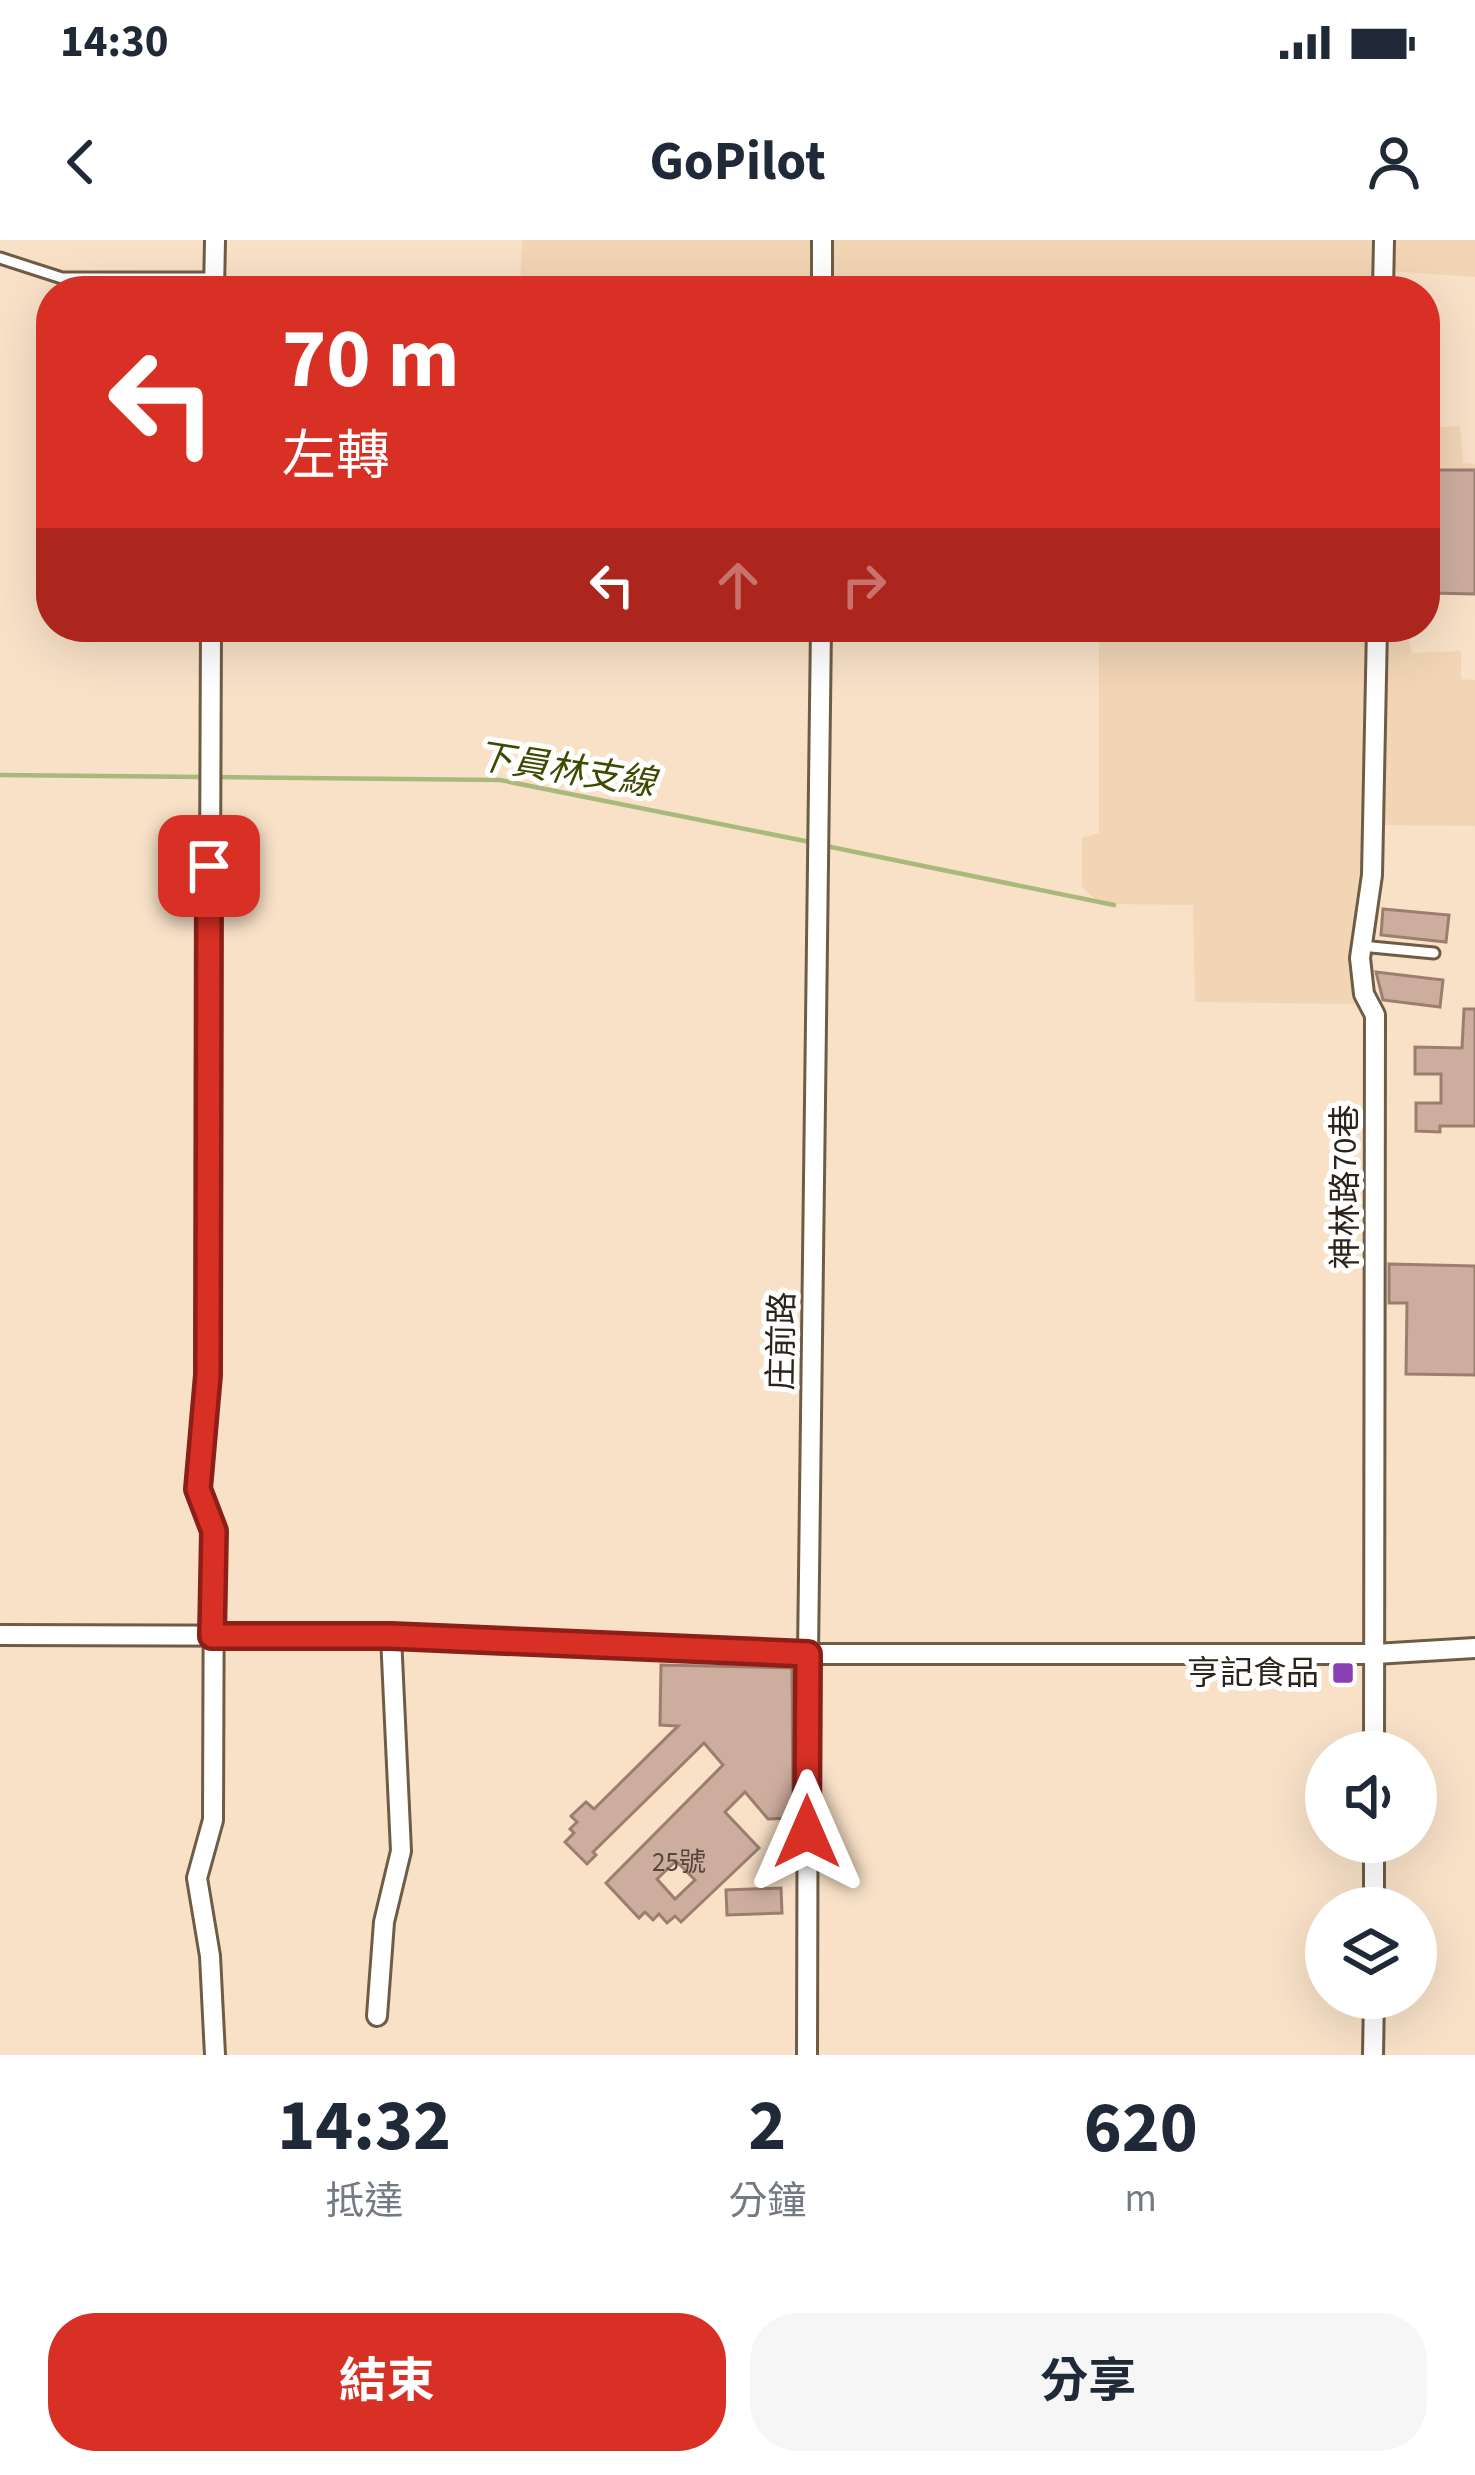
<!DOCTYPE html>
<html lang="zh-TW">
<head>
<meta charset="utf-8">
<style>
	:root { --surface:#fff; --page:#f6f6f7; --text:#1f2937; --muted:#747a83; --accent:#d93025 }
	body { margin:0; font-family:"Source Sans 3","Noto Sans TC",sans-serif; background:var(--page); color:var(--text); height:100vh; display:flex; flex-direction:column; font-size:45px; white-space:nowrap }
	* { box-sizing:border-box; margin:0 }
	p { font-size:39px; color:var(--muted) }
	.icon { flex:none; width:66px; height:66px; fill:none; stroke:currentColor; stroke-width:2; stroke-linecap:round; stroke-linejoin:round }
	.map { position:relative; height:1815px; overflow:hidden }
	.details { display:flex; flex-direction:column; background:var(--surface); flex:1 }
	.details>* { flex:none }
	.guide { position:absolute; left:36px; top:36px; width:1404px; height:366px; border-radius:48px; box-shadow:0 12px 48px #0002; background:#d93025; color:#fff; overflow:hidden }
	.buttons { position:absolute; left:1305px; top:1491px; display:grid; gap:24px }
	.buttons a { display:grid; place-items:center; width:132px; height:132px; border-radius:50%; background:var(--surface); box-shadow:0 12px 48px #0002; font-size:60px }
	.pin { position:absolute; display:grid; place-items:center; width:102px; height:102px; color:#fff; margin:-51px; border-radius:24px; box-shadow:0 6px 18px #0006 }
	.me { position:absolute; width:132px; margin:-66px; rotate:0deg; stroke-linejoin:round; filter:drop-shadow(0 0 9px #0008) }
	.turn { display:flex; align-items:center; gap:42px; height:252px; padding:0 48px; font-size:54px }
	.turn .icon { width:156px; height:156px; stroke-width:2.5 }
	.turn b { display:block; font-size:84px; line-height:102px }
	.lanes { display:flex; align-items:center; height:114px; padding:0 48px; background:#0003; justify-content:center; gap:60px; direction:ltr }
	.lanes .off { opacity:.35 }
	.eta { display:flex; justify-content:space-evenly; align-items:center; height:204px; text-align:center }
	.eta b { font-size:72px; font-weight:700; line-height:84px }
	.button { display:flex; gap:24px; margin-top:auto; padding:24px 48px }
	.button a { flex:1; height:138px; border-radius:48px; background:var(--accent); color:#fff; font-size:48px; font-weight:700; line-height:138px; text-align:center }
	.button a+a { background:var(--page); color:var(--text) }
	.status { display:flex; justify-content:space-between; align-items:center; height:84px; padding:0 60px; background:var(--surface); direction:ltr }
	.status svg { height:33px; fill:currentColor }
	header { display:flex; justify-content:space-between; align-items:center; height:156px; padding:0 48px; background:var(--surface); font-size:54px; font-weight:700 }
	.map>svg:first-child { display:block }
	.built { fill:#f1d5b5 }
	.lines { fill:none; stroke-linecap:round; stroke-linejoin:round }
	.stream { stroke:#aab87c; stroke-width:4.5 }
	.building { fill:#cdad9e; stroke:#9c7e6f; stroke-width:3; fill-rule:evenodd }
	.lane-casing { stroke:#6f5c45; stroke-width:15 }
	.street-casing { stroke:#6f5c45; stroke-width:24 }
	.lane { stroke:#fff; stroke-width:9 }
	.street { stroke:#fff; stroke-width:18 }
	.route-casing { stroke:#8d1f18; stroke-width:30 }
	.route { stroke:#d93025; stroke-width:21 }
	.poi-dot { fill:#8840b2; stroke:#fff; stroke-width:4.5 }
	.labels { text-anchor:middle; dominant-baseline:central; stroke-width:10; stroke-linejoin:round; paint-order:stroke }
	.number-label { font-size:27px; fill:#54463b }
	.street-label { font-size:33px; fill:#2c241a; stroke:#fff }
	.poi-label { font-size:33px; fill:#2c241a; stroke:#fff; text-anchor:end }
	.water-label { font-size:36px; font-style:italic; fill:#3e4a00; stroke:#fff }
</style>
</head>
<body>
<div class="status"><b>14:30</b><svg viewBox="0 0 49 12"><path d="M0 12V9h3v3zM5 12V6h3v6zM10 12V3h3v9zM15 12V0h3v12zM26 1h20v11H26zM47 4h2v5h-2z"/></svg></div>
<header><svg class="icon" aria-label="back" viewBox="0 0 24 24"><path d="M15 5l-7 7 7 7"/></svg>GoPilot<svg class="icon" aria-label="person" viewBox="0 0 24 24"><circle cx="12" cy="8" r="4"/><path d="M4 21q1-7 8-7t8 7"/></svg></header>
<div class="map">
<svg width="1475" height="1815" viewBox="0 0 1475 1815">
	<rect width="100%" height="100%" fill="#f8e1c7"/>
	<g class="built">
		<polygon points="522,0 1475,0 1475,37 1373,30 1372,51 520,51"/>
		<polygon points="1460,186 1463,223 1475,224 1475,351 1425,350 1425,188"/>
		<polygon points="1099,387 1406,387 1412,413 1461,411 1461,439 1475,440 1475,586 1384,585 1379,663 1352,692 1361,764 1195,762 1193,665 1101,664 1082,647 1082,598 1099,593"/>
	</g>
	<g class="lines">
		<g class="stream">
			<polyline points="0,535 203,537"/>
			<polyline points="215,537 500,540 815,603"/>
			<polyline points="826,606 1114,665"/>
		</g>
	</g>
	<g class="building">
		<polygon points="1425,230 1475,230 1475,354 1430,353"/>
		<polygon points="1383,669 1449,675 1446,702 1381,695"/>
		<polygon points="1376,732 1443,740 1440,767 1383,760"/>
		<polygon points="1464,769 1475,769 1475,886 1440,886 1440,892 1416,891 1416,863 1441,863 1441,834 1415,834 1415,807 1462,808"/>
		<polygon points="1389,1024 1475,1026 1475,1135 1406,1134 1407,1063 1389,1063"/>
		<path d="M661,1425l131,3 1,150 -25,1 -23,-27 -20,20 34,36 -78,74 -6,-6 -8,7 -8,-9 -6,6 -8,-8 -6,6 -33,-35 117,-118 -19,-22 -111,109 3,3 -9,9 -22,-22 9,-9 -4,-4 7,-7 -6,-6 15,-14 8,7 84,-83 -18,-1zM676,1621l19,19 -20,19 -18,-20z"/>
		<polygon points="781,1648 782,1673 727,1675 726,1650"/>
	</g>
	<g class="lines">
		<defs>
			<g id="lane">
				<polyline points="0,18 62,38 213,38"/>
				<polyline points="1361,706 1434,713"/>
			</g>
			<g id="street">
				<polyline points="822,0 822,51"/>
				<polyline points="214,51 215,0"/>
				<polyline points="1383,51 1384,0"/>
				<polyline points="211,387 208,1135 198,1249 214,1291 213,1580 197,1638 210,1716 215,1815"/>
				<polyline points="0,1395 391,1396 808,1414 1375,1414 1475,1408"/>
				<polyline points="1374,1512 1375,775 1364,754 1360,718 1372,635 1377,387"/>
				<polyline points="1374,1668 1374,1602"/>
				<polyline points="377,1776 384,1682 401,1611 391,1396"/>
				<polyline points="807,1815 808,1414 821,387"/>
				<polyline points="1373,1815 1374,1758"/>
			</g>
		</defs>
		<use href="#lane" class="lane-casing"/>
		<use href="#street" class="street-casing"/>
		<use href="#lane" class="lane"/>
		<use href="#street" class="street"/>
	</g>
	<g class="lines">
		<defs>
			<polyline id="route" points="209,626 208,1135 198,1249 214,1291 212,1396 391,1396 808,1414 807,1592"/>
		</defs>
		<use href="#route" class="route-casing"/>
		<use href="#route" class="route"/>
	</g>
	<rect class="poi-dot" x="1331" y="1421" width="24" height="24" rx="6"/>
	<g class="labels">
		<g class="number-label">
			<text x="679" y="1622">25號</text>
		</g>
		<g class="street-label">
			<text transform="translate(1345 947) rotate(-90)">神林路70巷</text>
			<text transform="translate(782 1101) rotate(-89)">庄前路</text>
		</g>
		<g class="poi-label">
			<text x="1319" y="1433">亨記食品</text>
		</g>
		<g class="water-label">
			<text transform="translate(566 530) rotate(9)">下員林支線</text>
		</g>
	</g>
</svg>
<div class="buttons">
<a><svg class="icon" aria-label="sound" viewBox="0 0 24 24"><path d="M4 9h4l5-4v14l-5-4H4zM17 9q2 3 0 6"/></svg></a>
<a><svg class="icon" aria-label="layers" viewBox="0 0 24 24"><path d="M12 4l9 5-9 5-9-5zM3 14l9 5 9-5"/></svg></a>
</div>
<div class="pin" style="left:209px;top:626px;background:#d93025"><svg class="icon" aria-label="arrive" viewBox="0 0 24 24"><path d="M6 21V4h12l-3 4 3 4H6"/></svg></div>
<svg class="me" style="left:807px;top:1592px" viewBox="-20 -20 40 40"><path d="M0-17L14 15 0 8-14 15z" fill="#d93025" stroke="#fff" stroke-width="4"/></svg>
<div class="guide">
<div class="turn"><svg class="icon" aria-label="left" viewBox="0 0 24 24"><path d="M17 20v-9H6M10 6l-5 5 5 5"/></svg><div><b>70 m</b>左轉</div></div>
<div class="lanes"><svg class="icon" aria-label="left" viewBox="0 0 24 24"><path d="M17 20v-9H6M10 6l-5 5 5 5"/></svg><svg class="icon off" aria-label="ahead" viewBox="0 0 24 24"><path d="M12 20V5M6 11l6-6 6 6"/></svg><svg class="icon off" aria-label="right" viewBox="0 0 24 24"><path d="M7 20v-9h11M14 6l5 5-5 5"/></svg></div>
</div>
</div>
<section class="details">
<div class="eta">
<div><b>14:32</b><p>抵達</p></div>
<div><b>2</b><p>分鐘</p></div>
<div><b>620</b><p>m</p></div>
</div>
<div class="button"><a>結束</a><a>分享</a></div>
</section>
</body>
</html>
